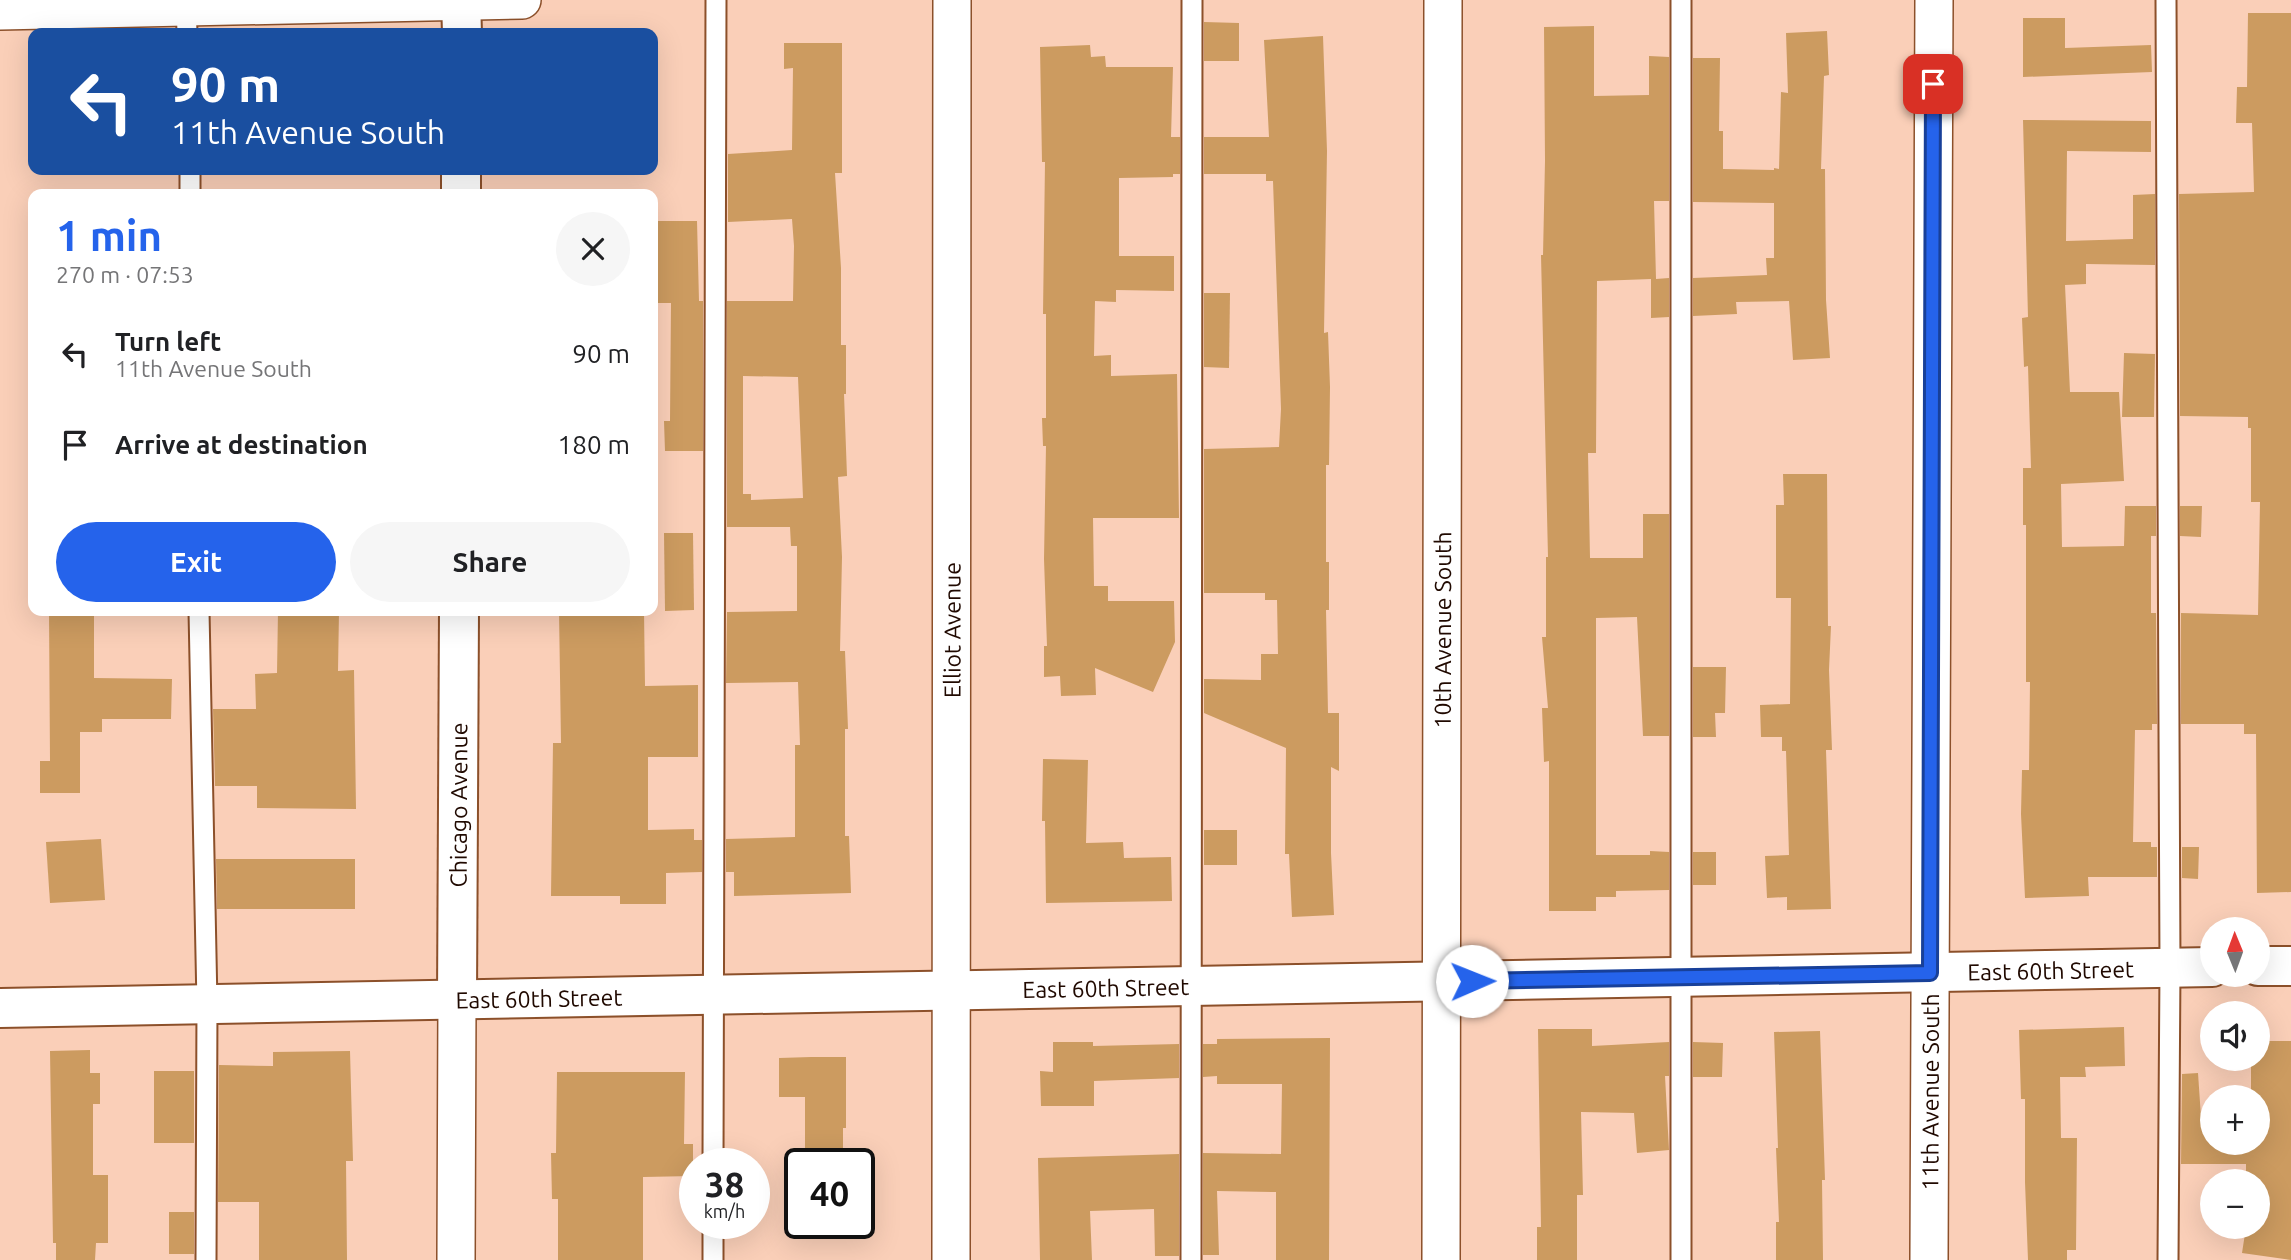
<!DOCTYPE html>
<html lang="en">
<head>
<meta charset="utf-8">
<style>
	:root { --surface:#fff; --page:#f6f6f6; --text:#202124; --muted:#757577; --accent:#2563eb }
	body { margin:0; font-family:Ubuntu,sans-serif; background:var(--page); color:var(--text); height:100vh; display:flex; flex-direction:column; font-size:26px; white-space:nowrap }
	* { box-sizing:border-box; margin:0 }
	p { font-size:23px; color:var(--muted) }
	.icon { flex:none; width:38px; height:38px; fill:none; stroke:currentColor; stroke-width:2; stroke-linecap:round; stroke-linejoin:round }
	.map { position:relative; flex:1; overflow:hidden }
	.panel { position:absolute; left:28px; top:189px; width:630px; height:427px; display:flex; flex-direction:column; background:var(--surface); border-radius:14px; box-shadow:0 7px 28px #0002 }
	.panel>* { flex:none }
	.top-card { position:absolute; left:28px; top:28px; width:630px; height:147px; border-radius:14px; box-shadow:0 7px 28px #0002; background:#1a4fa0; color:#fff; overflow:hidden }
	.needle { width:46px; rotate:359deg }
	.fabs { position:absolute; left:2200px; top:917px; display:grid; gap:14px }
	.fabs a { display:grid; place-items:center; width:70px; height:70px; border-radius:50%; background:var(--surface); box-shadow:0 7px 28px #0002; font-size:35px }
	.speed { position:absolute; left:679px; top:1148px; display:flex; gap:14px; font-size:35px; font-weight:700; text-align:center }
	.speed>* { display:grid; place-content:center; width:91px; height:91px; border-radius:50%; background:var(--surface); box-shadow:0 7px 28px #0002; line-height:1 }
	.speed small { font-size:18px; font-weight:400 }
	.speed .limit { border:4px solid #111; border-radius:10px; background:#fff; color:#111 }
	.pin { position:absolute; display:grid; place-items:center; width:60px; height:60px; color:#fff; margin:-30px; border-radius:14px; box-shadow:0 4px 10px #0006 }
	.me { position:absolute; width:77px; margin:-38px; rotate:89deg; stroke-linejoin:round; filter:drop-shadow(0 0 5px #0008) }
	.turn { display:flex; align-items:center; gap:24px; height:147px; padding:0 28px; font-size:32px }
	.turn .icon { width:91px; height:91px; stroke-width:2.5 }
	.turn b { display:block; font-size:49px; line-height:60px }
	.round { display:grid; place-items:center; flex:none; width:74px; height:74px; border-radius:37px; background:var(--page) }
	.overview { display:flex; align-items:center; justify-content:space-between; height:119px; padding:0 28px }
	h1 { font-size:42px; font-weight:700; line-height:52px; color:var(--accent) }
	.primary-button { display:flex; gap:14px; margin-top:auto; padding:14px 28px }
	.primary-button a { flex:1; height:80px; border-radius:42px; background:var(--accent); color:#fff; font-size:28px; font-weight:700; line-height:80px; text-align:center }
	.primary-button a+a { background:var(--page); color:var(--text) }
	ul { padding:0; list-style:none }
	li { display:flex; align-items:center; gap:21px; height:91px; padding:0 28px }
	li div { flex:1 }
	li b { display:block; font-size:26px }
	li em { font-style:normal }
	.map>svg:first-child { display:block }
	.building { fill:#cc9b60; fill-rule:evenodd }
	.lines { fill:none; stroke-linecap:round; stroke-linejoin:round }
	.service-casing { stroke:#8c502a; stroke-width:23 }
	.minor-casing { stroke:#8c502a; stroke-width:40 }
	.tertiary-casing { stroke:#8c502a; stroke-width:42 }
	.service { stroke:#fff; stroke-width:19 }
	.minor { stroke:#fff; stroke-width:37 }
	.tertiary { stroke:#fff; stroke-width:38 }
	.route-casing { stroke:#184099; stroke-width:18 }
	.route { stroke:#2563eb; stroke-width:12 }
	.labels { text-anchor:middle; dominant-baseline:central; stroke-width:7; stroke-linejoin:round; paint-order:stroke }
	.street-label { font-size:23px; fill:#200900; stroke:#fafafa }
</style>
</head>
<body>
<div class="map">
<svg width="2291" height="1260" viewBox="0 0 2291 1260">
	<rect width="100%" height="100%" fill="#facfb8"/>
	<g class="building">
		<polygon points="2248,13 2291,13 2291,892 2257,893 2256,734 2244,734 2244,724 2181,724 2181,613 2258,615 2260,502 2251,502 2251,428 2248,428 2248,417 2180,416 2179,194 2254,192 2252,123 2236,123 2237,87 2247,87"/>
		<polygon points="2023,18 2065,18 2065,48 2151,45 2152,72 2023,77"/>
		<polygon points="1204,22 1239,23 1239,61 1204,61"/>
		<polygon points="1594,26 1594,96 1649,95 1649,56 1669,57 1669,201 1654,201 1656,279 1669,278 1669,317 1651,318 1651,279 1597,281 1596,453 1588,453 1590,558 1643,558 1643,514 1669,514 1669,736 1643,736 1637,617 1596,618 1596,855 1650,855 1650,851 1669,852 1669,890 1616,891 1616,897 1596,897 1596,911 1549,911 1549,761 1544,762 1542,708 1548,708 1542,637 1546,637 1546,557 1548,557 1541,255 1543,255 1545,161 1544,27"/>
		<polygon points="1827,31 1829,75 1824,76 1821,169 1825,169 1826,300 1830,358 1793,360 1789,301 1736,302 1737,314 1693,316 1693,278 1767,275 1766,258 1774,258 1774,203 1693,202 1693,58 1720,58 1719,131 1723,131 1723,169 1774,170 1774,168 1779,169 1781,92 1788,93 1786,33"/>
		<polygon points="1323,36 1327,151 1324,333 1328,332 1330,387 1329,465 1326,465 1326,562 1329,562 1329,610 1326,610 1328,713 1339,713 1339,771 1331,767 1331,853 1334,915 1292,917 1289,854 1285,854 1286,748 1204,713 1204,679 1261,680 1261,654 1278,654 1277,600 1265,600 1265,593 1204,593 1204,449 1279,447 1281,409 1273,181 1266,181 1266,174 1204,174 1204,137 1269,137 1264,40"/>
		<path d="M784,43h58v130h-7l6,95v77h5v49h-2l3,82 -9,1 4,80 -2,94h5l3,78h-3v107h4l2,57 -117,3v-24h-8v-33l69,-2v-92h5l-2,-63 -72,1 1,-71 70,-1v-65h-6l-1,-19h-63v-226h66l1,-55 -2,-27 -64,3v-68l64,-4 1,-82 -9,1zM743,376l55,1 5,121 -52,2v-6h-8z"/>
		<polygon points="1090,45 1091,57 1105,56 1106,67 1173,67 1171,137 1180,137 1180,174 1173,174 1173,177 1119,178 1119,256 1174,256 1174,291 1116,290 1116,302 1095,301 1094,356 1111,355 1111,376 1177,374 1179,518 1093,518 1094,586 1108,586 1108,601 1174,601 1175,642 1153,692 1095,668 1096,695 1061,696 1060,676 1044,677 1044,646 1047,646 1044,559 1046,446 1043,446 1042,418 1046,418 1046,314 1043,314 1045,162 1042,162 1040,47"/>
		<polygon points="2023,120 2151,121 2151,152 2067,151 2066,241 2133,239 2133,195 2155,194 2155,265 2086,264 2086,284 2065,285 2070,392 2119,392 2124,481 2061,484 2062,547 2124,546 2125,506 2156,506 2156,536 2151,536 2151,613 2156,613 2157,724 2152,724 2152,730 2135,730 2133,842 2151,842 2151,847 2157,847 2157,877 2088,877 2089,896 2025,898 2021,814 2022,770 2029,770 2030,682 2026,682 2026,525 2023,525 2023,468 2031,468 2028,366 2024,367 2022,318 2028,317"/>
		<polygon points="655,221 697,221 699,301 703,301 703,451 665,451 664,421 670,421 671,303 653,303"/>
		<polygon points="1204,293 1230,293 1229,368 1204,367"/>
		<polygon points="2124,353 2155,354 2154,417 2122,417"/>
		<polygon points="1783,474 1827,474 1828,626 1831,626 1829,670 1832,750 1826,750 1831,909 1787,910 1787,897 1767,898 1765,856 1789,855 1786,751 1782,751 1782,737 1761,737 1760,705 1790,704 1791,598 1776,598 1776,505 1784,505"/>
		<polygon points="2180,506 2202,506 2201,537 2180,536"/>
		<polygon points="664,533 693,533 694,610 665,611"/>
		<polygon points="49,611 94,611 94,678 172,679 171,719 102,719 102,732 80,732 80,793 40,793 40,761 50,761"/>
		<polygon points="278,611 339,611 338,671 354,670 356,809 257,808 257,786 215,786 213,709 256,709 255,674 277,673"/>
		<polygon points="559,611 644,611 645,686 698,685 698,757 648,757 648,830 694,829 694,840 702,840 702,872 666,873 666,904 620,904 620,896 551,896 553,743 561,743"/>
		<polygon points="1693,667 1726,667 1725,713 1715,713 1716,737 1693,737"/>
		<polygon points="1043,759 1088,760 1086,843 1123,842 1124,858 1171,857 1172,901 1046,903 1045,821 1042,821"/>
		<rect x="1204" y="830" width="33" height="35"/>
		<polygon points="101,839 105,900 50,903 46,842"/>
		<polygon points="2182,847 2199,847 2198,879 2182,878"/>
		<rect x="1693" y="852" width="23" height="33"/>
		<polygon points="216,859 355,859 355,909 217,909"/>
		<polygon points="2124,1027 2125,1066 2085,1067 2086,1077 2060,1077 2061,1138 2077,1138 2076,1250 2067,1250 2067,1260 2028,1260 2025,1182 2025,1099 2021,1099 2019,1030"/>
		<polygon points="1538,1029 1592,1029 1592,1046 1669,1042 1669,1076 1665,1076 1669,1150 1637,1153 1634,1113 1581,1112 1583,1195 1577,1195 1577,1260 1537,1260 1537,1227 1541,1227"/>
		<polygon points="1820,1031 1825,1180 1822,1180 1823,1260 1776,1260 1776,1222 1779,1222 1776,1148 1778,1148 1774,1032"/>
		<polygon points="1330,1038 1329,1260 1276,1260 1276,1192 1217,1191 1219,1255 1203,1255 1203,1153 1281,1154 1282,1084 1217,1084 1217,1076 1203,1077 1203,1044 1217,1044 1217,1039"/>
		<polygon points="2258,1041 2291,1041 2291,1260 2242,1253 2246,1227 2258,1227 2258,1181 2246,1181 2246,1164 2181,1164 2182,1074 2198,1073 2202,1132 2212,1132 2212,1143 2258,1143 2258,1097 2251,1097 2251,1059 2258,1059"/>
		<polygon points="1053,1042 1093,1042 1093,1046 1179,1044 1179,1078 1094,1081 1094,1106 1041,1106 1040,1071 1053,1072"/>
		<polygon points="1693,1042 1723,1043 1722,1077 1693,1077"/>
		<polygon points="90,1050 90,1073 100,1073 100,1104 93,1104 93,1175 108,1175 108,1243 96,1243 95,1260 56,1260 56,1243 53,1243 50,1051"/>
		<polygon points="350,1051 353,1161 346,1161 347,1260 259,1260 259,1202 218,1202 219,1065 273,1066 273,1052"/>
		<polygon points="811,1057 846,1057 846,1128 843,1128 843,1164 805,1164 805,1097 779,1097 779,1058"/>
		<rect x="154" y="1071" width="40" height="72"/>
		<polygon points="557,1072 685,1072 684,1144 693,1144 693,1176 643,1177 643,1260 558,1260 558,1199 552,1199 551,1153 556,1153"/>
		<polygon points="1179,1154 1179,1256 1155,1256 1154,1209 1090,1211 1092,1260 1040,1260 1038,1158"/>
		<rect x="169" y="1212" width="25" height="42"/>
	</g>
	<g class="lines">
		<defs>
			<g id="service">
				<polyline points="1681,0 1681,1260"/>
				<polyline points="2166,0 2170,968 2168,1260"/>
				<polyline points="186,1 187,33"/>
				<polyline points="190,170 190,194"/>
				<polyline points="199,611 207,1004 206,1260"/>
				<polyline points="713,1164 716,0"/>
				<polyline points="713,1260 713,1223"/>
				<polyline points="1191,1260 1192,0"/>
			</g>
			<g id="minor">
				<polyline points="0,11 522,0"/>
				<polyline points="456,1260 457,999"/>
				<path id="s1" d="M951,1260l1,-1260"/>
				<path id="s2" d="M1441,1260l2,-1260"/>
				<path id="s3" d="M1929,1260l5,-1260"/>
			</g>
			<g id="tertiary">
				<polyline points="461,0 462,33"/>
				<polyline points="461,194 461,170"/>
				<polyline points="2258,966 2291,966"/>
				<path id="s4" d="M457,999l2,-388"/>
				<path id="s5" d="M0,1008l2212,-41"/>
			</g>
		</defs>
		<use href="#service" class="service-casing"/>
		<use href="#minor" class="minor-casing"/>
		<use href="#tertiary" class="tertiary-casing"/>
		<use href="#service" class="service"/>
		<use href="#minor" class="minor"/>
		<use href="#tertiary" class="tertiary"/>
	</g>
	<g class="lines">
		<defs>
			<polyline id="route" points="1472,981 1930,973 1933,84"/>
		</defs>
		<use href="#route" class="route-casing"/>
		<use href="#route" class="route"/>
	</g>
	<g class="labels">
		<g class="street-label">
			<text stroke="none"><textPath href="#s1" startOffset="630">Elliot Avenue</textPath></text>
			<text stroke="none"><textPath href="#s2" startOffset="630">10th Avenue South</textPath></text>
			<text stroke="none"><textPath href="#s4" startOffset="194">Chicago Avenue</textPath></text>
			<text stroke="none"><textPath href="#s5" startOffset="2051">East 60th Street</textPath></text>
			<text stroke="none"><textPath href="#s5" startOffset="1106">East 60th Street</textPath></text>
			<text stroke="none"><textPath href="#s5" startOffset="539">East 60th Street</textPath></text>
			<text stroke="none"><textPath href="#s3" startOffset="168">11th Avenue South</textPath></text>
		</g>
	</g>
</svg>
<div class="fabs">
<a><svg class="needle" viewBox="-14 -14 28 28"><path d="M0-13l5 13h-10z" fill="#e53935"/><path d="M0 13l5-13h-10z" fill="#757577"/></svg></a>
<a><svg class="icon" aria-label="sound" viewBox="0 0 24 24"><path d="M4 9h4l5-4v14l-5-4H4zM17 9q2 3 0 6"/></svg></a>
<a>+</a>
<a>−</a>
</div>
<div class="speed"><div>38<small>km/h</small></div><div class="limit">40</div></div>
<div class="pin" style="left:1933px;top:84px;background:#d93025"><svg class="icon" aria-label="arrive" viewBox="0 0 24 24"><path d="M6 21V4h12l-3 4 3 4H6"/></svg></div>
<svg class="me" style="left:1472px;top:981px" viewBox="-20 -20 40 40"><circle r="19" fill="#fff"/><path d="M0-13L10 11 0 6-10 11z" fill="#2563eb"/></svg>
<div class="top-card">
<div class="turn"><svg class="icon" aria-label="left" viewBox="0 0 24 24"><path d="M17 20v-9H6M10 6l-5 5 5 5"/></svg><div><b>90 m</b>11th Avenue South</div></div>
</div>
<section class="panel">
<div class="overview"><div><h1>1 min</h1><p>270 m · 07:53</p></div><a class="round"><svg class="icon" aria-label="close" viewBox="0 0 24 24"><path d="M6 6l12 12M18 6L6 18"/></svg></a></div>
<ul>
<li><svg class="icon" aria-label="left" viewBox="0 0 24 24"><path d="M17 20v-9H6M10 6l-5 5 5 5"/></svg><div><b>Turn left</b><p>11th Avenue South</p></div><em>90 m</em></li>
<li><svg class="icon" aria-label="arrive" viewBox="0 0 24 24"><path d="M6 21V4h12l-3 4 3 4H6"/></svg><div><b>Arrive at destination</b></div><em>180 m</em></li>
</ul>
<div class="primary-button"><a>Exit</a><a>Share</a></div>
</section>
</div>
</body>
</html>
